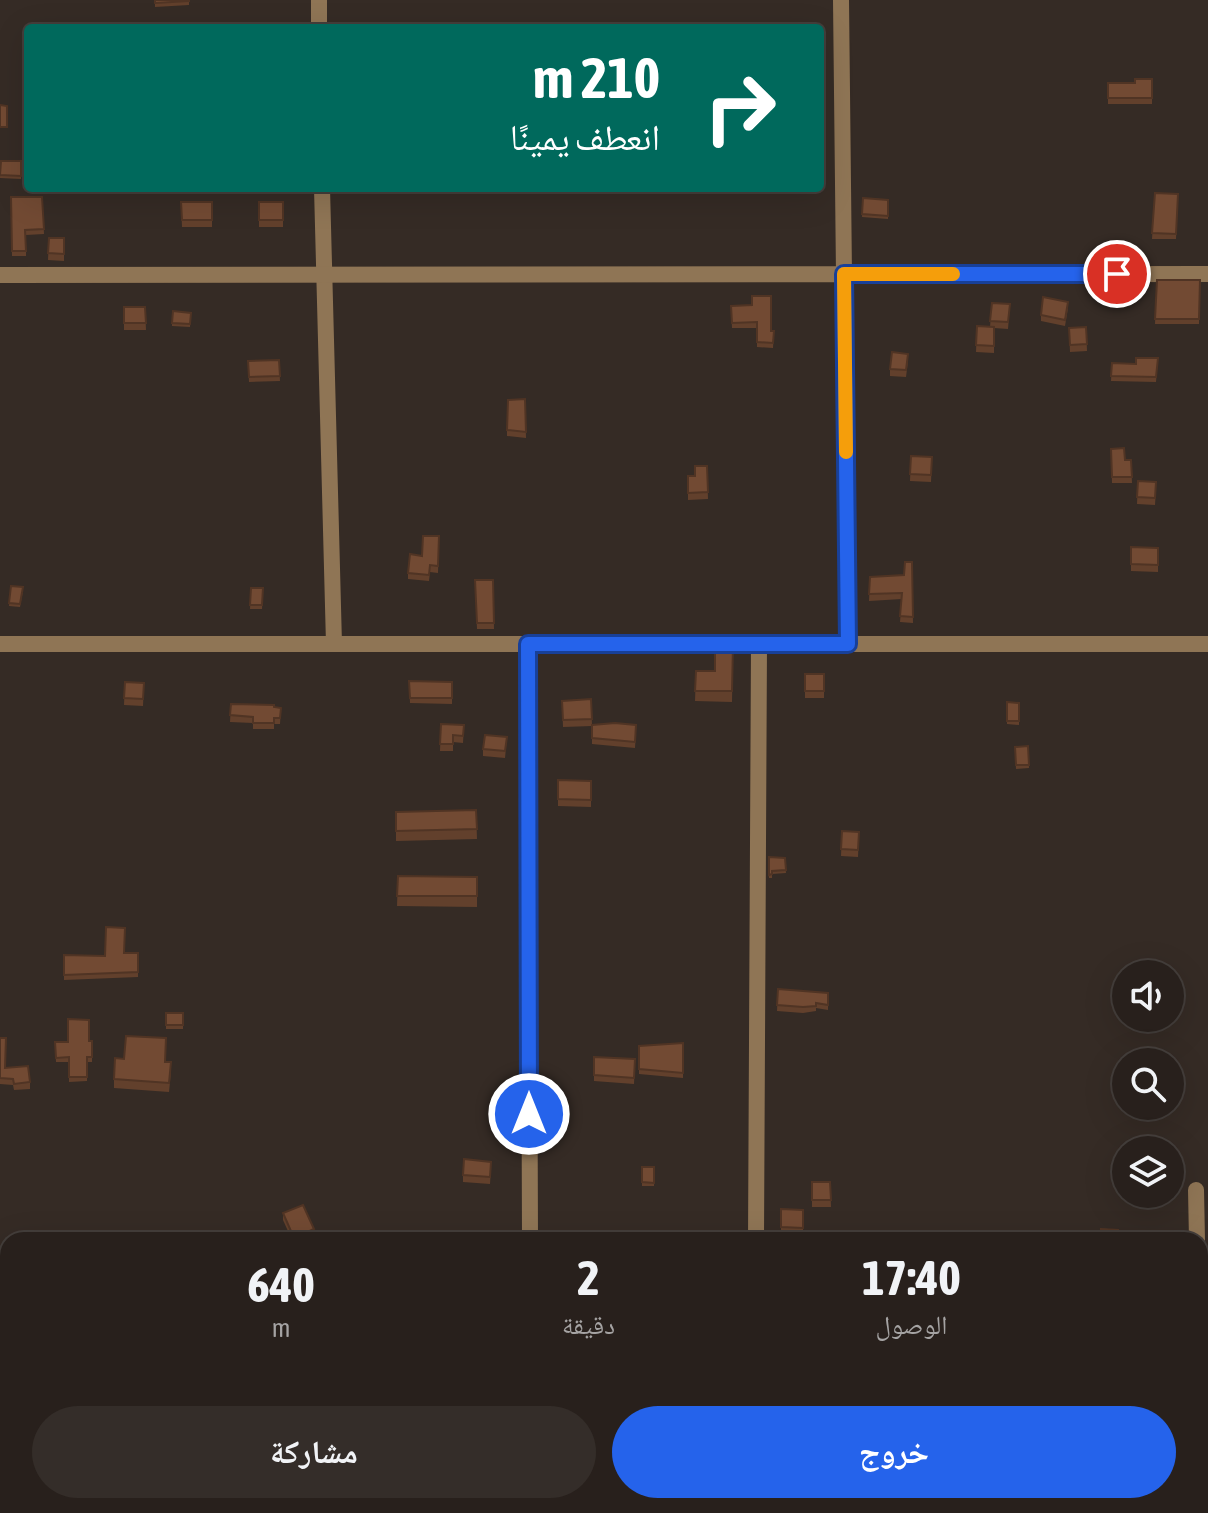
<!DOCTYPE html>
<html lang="ar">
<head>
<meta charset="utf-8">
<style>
	:root { --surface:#28201c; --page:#342d29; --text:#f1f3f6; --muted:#a5a3a3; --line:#443e3b; --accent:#2563eb }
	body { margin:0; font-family:"Asap Condensed","Noto Naskh Arabic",sans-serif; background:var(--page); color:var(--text); direction:rtl; height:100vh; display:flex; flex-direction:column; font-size:30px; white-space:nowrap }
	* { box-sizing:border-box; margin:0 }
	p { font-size:26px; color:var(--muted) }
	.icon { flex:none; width:44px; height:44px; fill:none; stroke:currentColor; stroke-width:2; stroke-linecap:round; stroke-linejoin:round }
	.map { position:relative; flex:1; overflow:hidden; direction:ltr }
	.details { position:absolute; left:0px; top:1232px; width:1208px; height:282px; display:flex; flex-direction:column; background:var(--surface); border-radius:24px 24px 0 0; box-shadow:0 8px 32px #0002,0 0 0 2px var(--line); direction:rtl }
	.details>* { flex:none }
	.top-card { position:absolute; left:24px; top:24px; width:800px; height:168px; border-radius:8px; box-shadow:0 8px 32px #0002,0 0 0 2px var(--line); direction:rtl; background:#00695c; color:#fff; overflow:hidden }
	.buttons { position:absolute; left:1112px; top:960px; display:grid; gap:16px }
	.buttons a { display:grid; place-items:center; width:72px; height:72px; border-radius:50%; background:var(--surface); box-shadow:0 8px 32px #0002,0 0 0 2px var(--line); font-size:40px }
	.pin { position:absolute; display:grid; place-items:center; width:68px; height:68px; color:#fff; margin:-34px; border:4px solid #fff; border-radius:50%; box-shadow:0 2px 8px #0007 }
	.me { position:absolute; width:88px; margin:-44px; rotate:0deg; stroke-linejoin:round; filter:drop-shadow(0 0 6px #0008) }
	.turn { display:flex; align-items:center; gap:28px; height:168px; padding:0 32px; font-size:36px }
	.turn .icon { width:104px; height:104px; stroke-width:2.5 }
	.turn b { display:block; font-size:56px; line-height:68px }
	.eta { display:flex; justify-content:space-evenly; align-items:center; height:136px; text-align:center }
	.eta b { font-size:48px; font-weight:700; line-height:56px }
	.button { display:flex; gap:16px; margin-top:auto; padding:16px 32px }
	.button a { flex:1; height:92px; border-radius:48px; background:var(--accent); color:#fff; font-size:32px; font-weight:700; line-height:92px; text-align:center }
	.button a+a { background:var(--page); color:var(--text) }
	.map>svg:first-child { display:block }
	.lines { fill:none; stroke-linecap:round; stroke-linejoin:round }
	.street { stroke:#8f7555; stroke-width:16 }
	.wall { fill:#62402c }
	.shaded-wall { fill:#503424 }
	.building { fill:#724a33; stroke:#503424; stroke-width:2 }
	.route-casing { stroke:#184099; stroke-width:20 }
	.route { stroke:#2563eb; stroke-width:14 }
	.slow { stroke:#f59e0b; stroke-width:14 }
</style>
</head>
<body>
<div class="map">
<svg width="1208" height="1513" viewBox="0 0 1208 1513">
	<rect width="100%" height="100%" fill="#352b25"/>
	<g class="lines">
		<g class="street">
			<polyline points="319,0 319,28"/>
			<polyline points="841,0 848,644"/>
			<polyline points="322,188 334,644"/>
			<polyline points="0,275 1208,274"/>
			<polyline points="0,644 1208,644"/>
			<polyline points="528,644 530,1240"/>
			<polyline points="1196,1190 1197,1240"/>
			<polyline points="756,1240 759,644"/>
			<polyline points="1200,1422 1202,1513"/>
			<polyline points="212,1506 212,1513"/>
			<polyline points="529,1513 529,1506"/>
			<polyline points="755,1513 755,1506"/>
		</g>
	</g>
	<g class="wall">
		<polygon points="155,0 189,1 189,5 155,7"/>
		<polygon points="1152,79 1152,104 1108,104 1108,83 1135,83"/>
		<polygon points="1,161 21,161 21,179 0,178"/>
		<polygon points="1155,193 1178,194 1176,239 1152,239"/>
		<polygon points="11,197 42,197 44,234 26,235 26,256 12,256"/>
		<polygon points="863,198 888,200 888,219 862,217"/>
		<polygon points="181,202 212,202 212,227 182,227"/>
		<rect x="259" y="202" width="24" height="25"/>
		<polygon points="49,238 64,238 64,261 48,260"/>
		<polygon points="1157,280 1200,280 1199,324 1155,324"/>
		<polygon points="992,303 1010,304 1008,329 994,328 994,353 976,352 977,326 990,327"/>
		<polygon points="731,306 771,331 774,331 773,348 757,347 757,328 732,328"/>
		<polygon points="124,307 145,307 146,330 124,330"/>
		<polygon points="1068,308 1065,326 1041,321 1041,315"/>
		<polygon points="191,313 190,327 172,326 172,323"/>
		<polygon points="1086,327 1087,351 1070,352 1069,328"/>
		<polygon points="1158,358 1156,382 1111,381 1112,363 1136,364"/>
		<polygon points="279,360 280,381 249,382 248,361"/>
		<polygon points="908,361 906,377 890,376 890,369"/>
		<polygon points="525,399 526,438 507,436 507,430"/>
		<polygon points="1111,449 1125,460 1131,460 1132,483 1112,483"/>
		<polygon points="911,456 932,457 931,482 910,481"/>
		<polygon points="707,466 708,499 688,500 688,476 695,476"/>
		<polygon points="1138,481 1156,489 1155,505 1137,504"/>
		<polygon points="439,536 438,573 430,572 429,581 408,579 408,573"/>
		<polygon points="1131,547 1158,548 1158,572 1131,571"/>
		<polygon points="912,562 913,623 900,622 902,599 869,601 870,577 904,575"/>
		<polygon points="475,580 493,580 494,629 477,629"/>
		<polygon points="11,586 23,591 20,607 9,606"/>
		<polygon points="251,588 263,588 262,609 250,609"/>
		<polygon points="733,645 732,702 695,701 696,671 715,671"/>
		<rect x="805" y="674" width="19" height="24"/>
		<polygon points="409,681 452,682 452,704 410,703"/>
		<polygon points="125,682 144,683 143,706 124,705"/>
		<polygon points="591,699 592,725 636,731 635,748 592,744 592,726 563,727 562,701"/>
		<polygon points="1007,702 1019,703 1019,725 1007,724"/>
		<polygon points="231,704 281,708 280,724 274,724 274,729 253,729 253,723 230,722"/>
		<polygon points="441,724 464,725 463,743 453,742 453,751 440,751"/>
		<polygon points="507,737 505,758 483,756 483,749"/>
		<polygon points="1028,746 1029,768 1016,769 1015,747"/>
		<polygon points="558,780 591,781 591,807 558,806"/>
		<polygon points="476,810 477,839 396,841 396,812"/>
		<polygon points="842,831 859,832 858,857 841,856"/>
		<polygon points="769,857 785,858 786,873 772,874 772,878 769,878"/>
		<polygon points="398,876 477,877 477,907 397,906"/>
		<polygon points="124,953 138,953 138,977 64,980 64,955 105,956"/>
		<polygon points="778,989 828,993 828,1010 816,1008 816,1011 803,1013 777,1011"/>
		<rect x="166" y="1013" width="17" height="16"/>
		<polygon points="0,1038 5,1068 30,1082 30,1089 14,1090 13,1085 0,1084"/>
		<polygon points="89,1041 92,1045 92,1062 87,1062 87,1081 69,1082 69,1062 56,1062 55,1042"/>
		<polygon points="683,1043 683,1078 639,1074 639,1046"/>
		<polygon points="594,1057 635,1059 634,1084 594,1081"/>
		<polygon points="165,1062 171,1072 169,1092 114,1088 114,1079"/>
		<rect x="642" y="1167" width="12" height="19"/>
		<polygon points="491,1169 490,1184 463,1182 463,1175"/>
		<polygon points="812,1182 830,1182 831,1207 812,1207"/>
		<polygon points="781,1209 803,1210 803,1235 781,1234"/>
		<polygon points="283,1213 314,1236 304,1240 292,1240 283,1220"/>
	</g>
	<polygon class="shaded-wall" points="314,1229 314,1236 304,1240 294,1240 294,1238"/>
	<g class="building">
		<polygon points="155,0 189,0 189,1 155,3"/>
		<polygon points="1135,79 1152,79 1152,98 1108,98 1108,83 1135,83"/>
		<polygon points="0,105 7,106 7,127 0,127"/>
		<polygon points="1,161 21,161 21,176 0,175"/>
		<polygon points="1155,193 1178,194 1176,234 1152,233"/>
		<polygon points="11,197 42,197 44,229 25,230 26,251 12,251"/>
		<polygon points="863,198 888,200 888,216 862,214"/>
		<polygon points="181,202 212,202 212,220 182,220"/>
		<rect x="259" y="202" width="24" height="18"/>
		<polygon points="49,238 64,238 64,254 48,253"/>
		<polygon points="1157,280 1200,280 1199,319 1155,319"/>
		<polygon points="752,296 771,296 771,331 774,331 773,343 757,342 757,322 732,323 731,306 752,305"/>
		<polygon points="1043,297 1068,302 1065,320 1041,315"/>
		<polygon points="992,303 1010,304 1008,322 990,321"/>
		<polygon points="124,307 145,307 146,323 124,323"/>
		<polygon points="173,311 191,313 190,324 172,323"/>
		<polygon points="977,326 994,327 994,346 976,345"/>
		<polygon points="1086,327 1087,344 1070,345 1069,328"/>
		<polygon points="892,352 908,354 906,370 890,369"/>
		<polygon points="1136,358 1158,358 1156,377 1111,376 1112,363 1136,364"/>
		<polygon points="279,360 280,376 249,377 248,361"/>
		<polygon points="525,399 526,432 507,430 508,400"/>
		<polygon points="1124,448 1125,460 1131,460 1132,477 1112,477 1111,449"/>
		<polygon points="911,456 932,457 931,475 910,474"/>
		<polygon points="695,466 707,466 708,492 688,493 688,476 695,476"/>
		<polygon points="1138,481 1156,482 1155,498 1137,497"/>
		<polygon points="423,536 439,536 438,566 430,565 429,575 408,573 410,554 422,556"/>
		<polygon points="1131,547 1158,548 1158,565 1131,564"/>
		<polygon points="905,562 912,562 913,617 900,616 902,593 869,594 870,577 904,575"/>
		<polygon points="475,580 493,580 494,623 477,623"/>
		<polygon points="11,586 23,587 20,604 9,603"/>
		<polygon points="251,588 263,588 262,605 250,605"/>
		<polygon points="715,645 733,645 732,691 695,691 696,671 715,671"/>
		<rect x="805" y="674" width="19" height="17"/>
		<polygon points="409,681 452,682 452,698 410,698"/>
		<polygon points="125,682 144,683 143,699 124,698"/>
		<polygon points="591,699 592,719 563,720 562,701"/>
		<polygon points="1007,702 1019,703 1019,721 1007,721"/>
		<polygon points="231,704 274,705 274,707 281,708 280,718 274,718 274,723 253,723 253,717 230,715"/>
		<polygon points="615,723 636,725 635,742 592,738 592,725"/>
		<polygon points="441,724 464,725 463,736 453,735 453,744 440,744"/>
		<polygon points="485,735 507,737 505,751 483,749"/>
		<polygon points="1028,746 1029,765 1016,765 1015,747"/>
		<polygon points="558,780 591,781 591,800 558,799"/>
		<polygon points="476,810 477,829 396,831 396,812"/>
		<polygon points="842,831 859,832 858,850 841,849"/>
		<polygon points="769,857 785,858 786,870 772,871 772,874 769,875"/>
		<polygon points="398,876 477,877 477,896 397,896"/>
		<polygon points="106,927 125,928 124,953 138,953 138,972 64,975 64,955 105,956"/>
		<polygon points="778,989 828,993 828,1005 816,1003 816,1006 803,1007 777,1005"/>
		<rect x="166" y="1013" width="17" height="12"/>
		<polygon points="68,1019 89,1020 89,1041 92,1041 92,1057 87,1057 87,1077 69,1077 69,1057 56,1058 55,1042 68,1042"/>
		<polygon points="126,1036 166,1038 165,1062 171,1062 169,1083 114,1079 115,1058 124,1059"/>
		<polygon points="0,1038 6,1038 5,1068 28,1066 30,1082 14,1084 13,1079 0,1078"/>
		<polygon points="683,1043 683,1073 639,1069 639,1046"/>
		<polygon points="594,1057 635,1059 634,1078 594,1075"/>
		<polygon points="464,1159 491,1162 490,1177 463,1175"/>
		<polygon points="642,1167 654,1167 654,1183 642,1182"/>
		<polygon points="812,1182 830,1182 831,1200 812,1200"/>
		<polygon points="303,1205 314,1229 294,1238 283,1213"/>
		<polygon points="781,1209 803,1210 803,1228 781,1227"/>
		<polygon points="1101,1229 1118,1230 1117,1240 1101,1240"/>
	</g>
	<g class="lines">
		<defs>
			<polyline id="route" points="529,1114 528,644 848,644 844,274 1117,274"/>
		</defs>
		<use href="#route" class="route-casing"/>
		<use href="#route" class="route"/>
		<polyline class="slow" points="846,452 844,274 953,274"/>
	</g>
</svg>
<div class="buttons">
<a><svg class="icon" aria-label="sound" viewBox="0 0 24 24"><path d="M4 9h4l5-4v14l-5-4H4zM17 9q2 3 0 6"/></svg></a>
<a><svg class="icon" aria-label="search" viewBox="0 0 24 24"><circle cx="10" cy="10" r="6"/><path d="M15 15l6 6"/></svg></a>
<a><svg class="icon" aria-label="layers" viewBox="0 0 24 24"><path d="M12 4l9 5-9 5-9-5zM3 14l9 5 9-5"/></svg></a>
</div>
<div class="pin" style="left:1117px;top:274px;background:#d93025"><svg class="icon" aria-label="arrive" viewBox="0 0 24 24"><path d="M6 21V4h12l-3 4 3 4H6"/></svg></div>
<svg class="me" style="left:529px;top:1114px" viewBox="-20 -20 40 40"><circle r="17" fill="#2563eb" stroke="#fff" stroke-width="3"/><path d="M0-11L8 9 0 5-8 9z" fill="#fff"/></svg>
<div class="top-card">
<div class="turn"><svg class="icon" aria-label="right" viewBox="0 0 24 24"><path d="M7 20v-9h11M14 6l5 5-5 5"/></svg><div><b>210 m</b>انعطف يمينًا</div></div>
</div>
<section class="details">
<div class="eta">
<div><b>17:40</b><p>الوصول</p></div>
<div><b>2</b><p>دقيقة</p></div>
<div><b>640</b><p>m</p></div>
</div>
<div class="button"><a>خروج</a><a>مشاركة</a></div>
</section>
</div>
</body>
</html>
